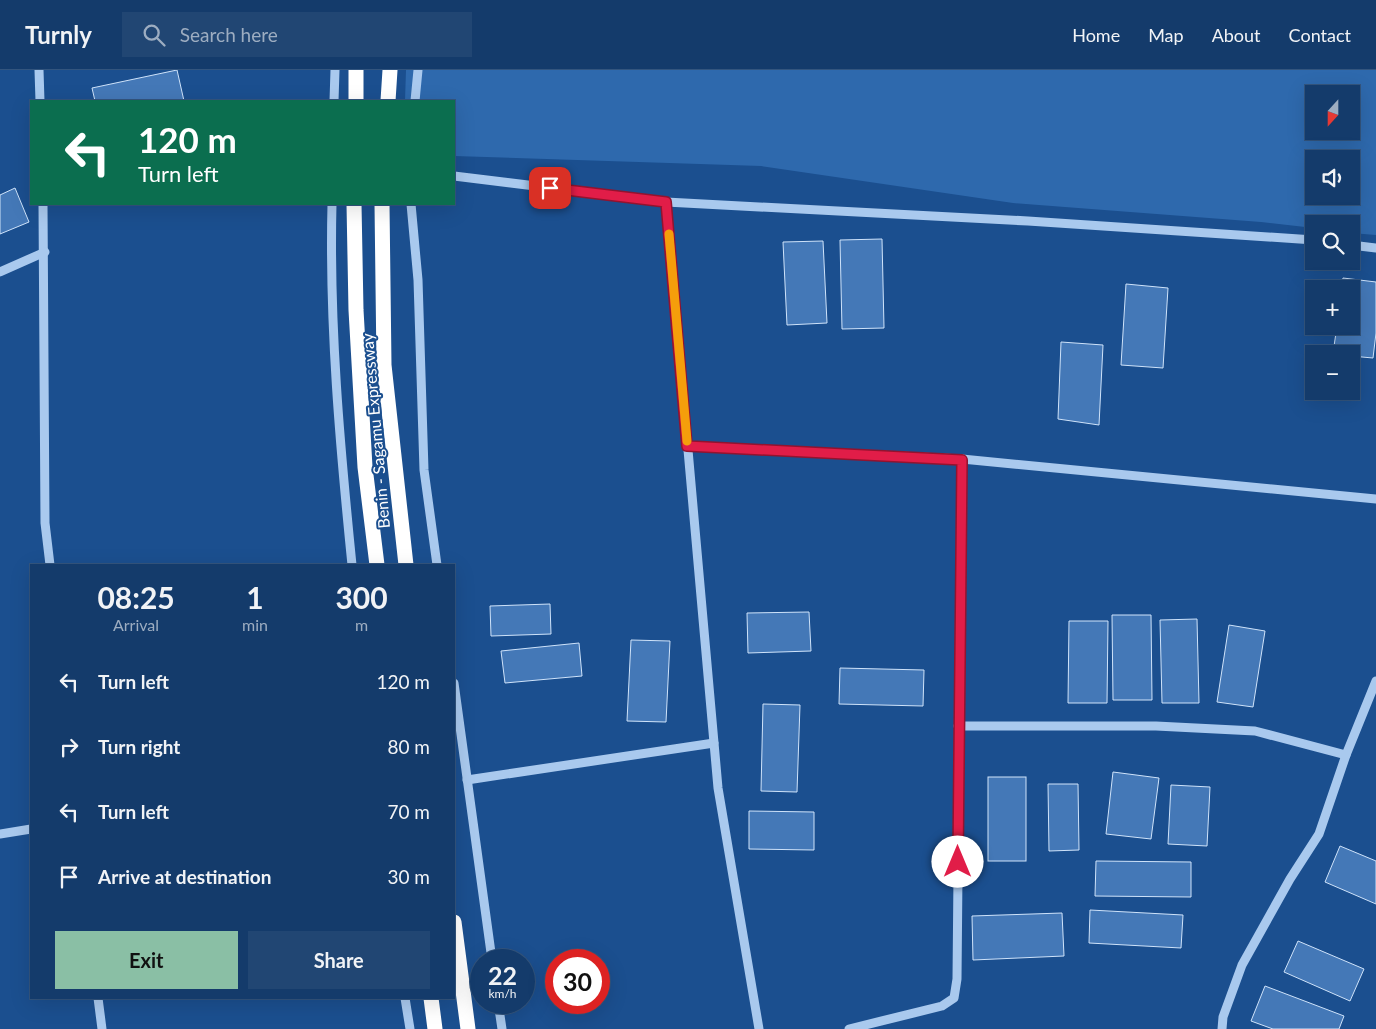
<!DOCTYPE html>
<html lang="en">
<head>
<meta charset="utf-8">
<style>
	:root { --surface:#143b6b; --page:#214673; --text:#f1f3f6; --muted:#9dadc1; --line:#33557e; --accent:#8abfa5 }
	body { margin:0; font-family:Lato,sans-serif; background:var(--page); color:var(--text); height:100vh; display:flex; flex-direction:column; font-size:19px; white-space:nowrap }
	* { box-sizing:border-box; margin:0 }
	p { font-size:16px; color:var(--muted) }
	.icon { flex:none; width:28px; height:28px; fill:none; stroke:currentColor; stroke-width:2; stroke-linecap:round; stroke-linejoin:round }
	.map { position:relative; flex:1; overflow:hidden }
	.drawer { position:absolute; left:30px; top:494px; width:425px; height:435px; display:flex; flex-direction:column; background:var(--surface); border-radius:0px; box-shadow:0 5px 20px #0002,0 0 0 1px var(--line) }
	.drawer>* { flex:none }
	.banner { position:absolute; left:30px; top:30px; width:425px; height:105px; border-radius:0px; box-shadow:0 5px 20px #0002,0 0 0 1px var(--line); background:#0b6e4f; color:#fff; overflow:hidden }
	.needle { width:32px; rotate:201deg }
	.controls { position:absolute; left:1305px; top:15px; display:grid; gap:10px }
	.controls a { display:grid; place-items:center; width:55px; height:55px; border-radius:0px; background:var(--surface); box-shadow:0 5px 20px #0002,0 0 0 1px var(--line); font-size:25px }
	.speed { position:absolute; left:470px; top:879px; display:flex; gap:10px; font-size:25px; font-weight:700; text-align:center }
	.speed>* { display:grid; place-content:center; width:65px; height:65px; border-radius:50%; background:var(--surface); box-shadow:0 5px 20px #0002,0 0 0 1px var(--line); line-height:1 }
	.speed small { font-size:12px; font-weight:400 }
	.speed .limit { border:8px solid #d22; background:#fff; color:#111 }
	.pin { position:absolute; display:grid; place-items:center; width:42px; height:42px; color:#fff; margin:-21px; border-radius:10px; box-shadow:0 2px 8px #0006 }
	.me { position:absolute; width:55px; margin:-28px; rotate:0deg; stroke-linejoin:round; filter:drop-shadow(0 0 4px #0008) }
	.turn { display:flex; align-items:center; gap:18px; height:105px; padding:0 25px; font-size:22px }
	.turn .icon { width:65px; height:65px; stroke-width:2.5 }
	.turn b { display:block; font-size:35px; line-height:42px }
	.eta { display:flex; justify-content:space-evenly; align-items:center; height:85px; text-align:center }
	.eta b { font-size:30px; font-weight:700; line-height:35px }
	.button { display:flex; gap:10px; margin-top:auto; padding:10px 25px }
	.button a { flex:1; height:58px; border-radius:0px; background:var(--accent); color:#111; font-size:20px; font-weight:700; line-height:58px; text-align:center }
	.button a+a { background:var(--page); color:var(--text) }
	ul { padding:0; list-style:none }
	li { display:flex; align-items:center; gap:15px; height:65px; padding:0 25px }
	li div { flex:1 }
	li b { display:block; font-size:19px }
	li em { font-style:normal }
	header { display:flex; align-items:center; gap:30px; box-sizing:border-box; height:70px; padding:0 25px; background:var(--surface); border-bottom:1px solid var(--line) }
	header strong { font-size:24px }
	nav { display:flex; gap:28px; margin-inline-start:auto; font-size:18px }
	.search { width:350px; height:45px; background:var(--page); display:flex; align-items:center; gap:12px; box-sizing:border-box; padding:0 18px; border-radius:0px; color:var(--muted); font-size:19px }
	.map>svg:first-child { display:block }
	.green { fill:#2e69ad; fill-rule:evenodd }
	.building { fill:#4478b7; stroke:#cfe3fa }
	.lines { fill:none; stroke-linecap:round; stroke-linejoin:round }
	.minor { stroke:#a9c9ee; stroke-width:9 }
	.highway { stroke:#fff; stroke-width:15 }
	.route-casing { stroke:#92132f; stroke-width:12 }
	.route { stroke:#e11d48; stroke-width:9 }
	.slow { stroke:#f59e0b; stroke-width:9 }
	.labels { text-anchor:middle; dominant-baseline:central; stroke-width:4; stroke-linejoin:round; paint-order:stroke }
	.street-label { font-size:16px; fill:#fff; stroke:#1b4f8f }
</style>
</head>
<body>
<header>
<strong>Turnly</strong>
<div class="search"><svg class="icon" aria-label="search" viewBox="0 0 24 24"><circle cx="10" cy="10" r="6"/><path d="M15 15l6 6"/></svg>Search here</div>
<nav><a>Home</a><a>Map</a><a>About</a><a>Contact</a></nav>
</header>
<div class="map">
<svg width="1376" height="959" viewBox="0 0 1376 959">
	<rect width="100%" height="100%" fill="#1b4f8f"/>
	<path class="green" d="M406,0h970v165l-25,-2v-9h-37v4l-53,-6 -248,-19 -252,-37 -307,-10v-55h-49zM1314,24h37v37h-37zM1314,89h37v37h-37z"/>
	<g class="building">
		<polygon points="177,0 184,31 95,31 92,18"/>
		<polygon points="15,118 29,152 0,164 0,125"/>
		<polygon points="882,169 884,258 842,259 840,170"/>
		<polygon points="823,171 827,253 787,255 783,172"/>
		<polygon points="1343,208 1376,212 1376,263 1373,288 1351,286 1351,284 1333,283 1337,256 1351,256 1351,219 1341,219"/>
		<polygon points="1126,214 1168,218 1163,298 1121,295"/>
		<polygon points="1061,272 1103,275 1099,355 1058,349"/>
		<polygon points="550,534 551,564 491,566 490,536"/>
		<polygon points="809,542 811,581 748,583 747,543"/>
		<polygon points="1112,545 1151,545 1152,630 1113,630"/>
		<polygon points="1197,549 1199,633 1162,633 1160,550"/>
		<polygon points="1069,551 1108,551 1107,633 1068,633"/>
		<polygon points="1229,555 1265,561 1253,637 1217,632"/>
		<polygon points="631,570 670,571 666,652 627,651"/>
		<polygon points="579,573 582,606 505,613 501,581"/>
		<polygon points="840,598 924,600 923,636 839,634"/>
		<polygon points="763,634 800,635 797,722 761,721"/>
		<polygon points="1113,702 1159,708 1151,769 1106,764"/>
		<rect x="988" y="707" width="38" height="84"/>
		<polygon points="1048,714 1078,714 1079,780 1049,781"/>
		<polygon points="1171,715 1210,717 1207,776 1168,774"/>
		<polygon points="749,741 814,742 814,780 749,779"/>
		<polygon points="1340,776 1376,791 1376,834 1325,812"/>
		<polygon points="1096,791 1191,792 1191,827 1095,826"/>
		<polygon points="1090,840 1183,845 1181,878 1089,873"/>
		<polygon points="1062,843 1064,886 973,890 972,846"/>
		<polygon points="1298,871 1364,899 1350,931 1284,902"/>
		<polygon points="1265,916 1344,946 1339,959 1273,959 1251,951"/>
	</g>
	<g class="lines">
		<g class="minor">
			<polyline points="39,0 40,31"/>
			<polyline points="334,31 335,0"/>
			<polyline points="415,31 418,0"/>
			<polyline points="454,106 666,132 1028,151 1314,170"/>
			<polyline points="666,132 718,718 759,959"/>
			<polyline points="43,134 45,453 50,495"/>
			<path d="M332,134c-3,120 8,242 20,361"/>
			<polyline points="411,134 418,210 424,400 437,495"/>
			<polyline points="1351,175 1376,178"/>
			<polyline points="0,202 45,182"/>
			<polyline points="687,376 962,389 1376,429"/>
			<polyline points="454,613 492,890"/>
			<polyline points="958,656 1156,656 1255,661 1346,685"/>
			<polyline points="467,710 714,673"/>
			<polyline points="0,764 31,759"/>
			<polyline points="98,928 102,959"/>
			<polyline points="405,928 410,959"/>
			<polyline points="498,932 502,959"/>
			<polyline points="849,959 942,936 954,928 957,909 962,389"/>
			<polyline points="1222,959 1223,947 1242,895 1290,809 1319,764 1346,685 1376,611"/>
		</g>
		<g class="highway">
			<polyline points="356,31 356,0"/>
			<polyline points="388,31 390,0"/>
			<polyline points="354,134 356,240 365,397 377,495"/>
			<polyline points="382,134 384,295 406,495"/>
			<polyline points="454,852 468,959"/>
			<polyline points="431,928 435,959"/>
		</g>
	</g>
	<g class="lines">
		<defs>
			<polyline id="route" points="550,118 666,132 687,376 962,390 958,792"/>
		</defs>
		<use href="#route" class="route-casing"/>
		<use href="#route" class="route"/>
		<polyline class="slow" points="669,164 687,371"/>
	</g>
	<g class="labels">
		<g class="street-label">
			<text transform="translate(375 361) rotate(-95)">Benin - Sagamu Expressway</text>
		</g>
	</g>
</svg>
<div class="controls">
<a><svg class="needle" viewBox="-14 -14 28 28"><path d="M0-13l5 13h-10z" fill="#e53935"/><path d="M0 13l5-13h-10z" fill="#9dadc1"/></svg></a>
<a><svg class="icon" aria-label="sound" viewBox="0 0 24 24"><path d="M4 9h4l5-4v14l-5-4H4zM17 9q2 3 0 6"/></svg></a>
<a><svg class="icon" aria-label="search" viewBox="0 0 24 24"><circle cx="10" cy="10" r="6"/><path d="M15 15l6 6"/></svg></a>
<a>+</a>
<a>−</a>
</div>
<div class="speed"><div>22<small>km/h</small></div><div class="limit">30</div></div>
<div class="pin" style="left:550px;top:118px;background:#d93025"><svg class="icon" aria-label="arrive" viewBox="0 0 24 24"><path d="M6 21V4h12l-3 4 3 4H6"/></svg></div>
<svg class="me" style="left:958px;top:792px" viewBox="-20 -20 40 40"><circle r="19" fill="#fff"/><path d="M0-13L10 11 0 6-10 11z" fill="#e11d48"/></svg>
<div class="banner">
<div class="turn"><svg class="icon" aria-label="left" viewBox="0 0 24 24"><path d="M17 20v-9H6M10 6l-5 5 5 5"/></svg><div><b>120 m</b>Turn left</div></div>
</div>
<section class="drawer">
<div class="eta">
<div><b>08:25</b><p>Arrival</p></div>
<div><b>1</b><p>min</p></div>
<div><b>300</b><p>m</p></div>
</div>
<ul>
<li><svg class="icon" aria-label="left" viewBox="0 0 24 24"><path d="M17 20v-9H6M10 6l-5 5 5 5"/></svg><div><b>Turn left</b></div><em>120 m</em></li>
<li><svg class="icon" aria-label="right" viewBox="0 0 24 24"><path d="M7 20v-9h11M14 6l5 5-5 5"/></svg><div><b>Turn right</b></div><em>80 m</em></li>
<li><svg class="icon" aria-label="left" viewBox="0 0 24 24"><path d="M17 20v-9H6M10 6l-5 5 5 5"/></svg><div><b>Turn left</b></div><em>70 m</em></li>
<li><svg class="icon" aria-label="arrive" viewBox="0 0 24 24"><path d="M6 21V4h12l-3 4 3 4H6"/></svg><div><b>Arrive at destination</b></div><em>30 m</em></li>
</ul>
<div class="button"><a>Exit</a><a>Share</a></div>
</section>
</div>
</body>
</html>
